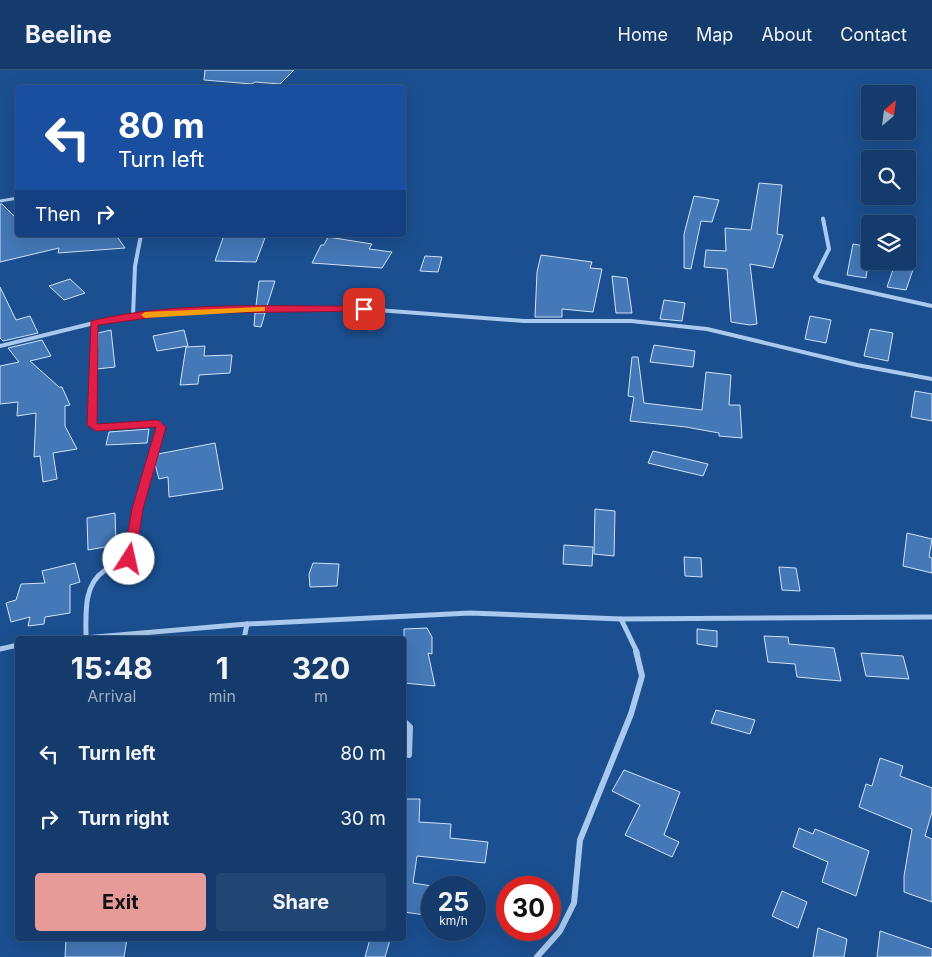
<!DOCTYPE html>
<html lang="en">
<head>
<meta charset="utf-8">
<style>
	:root { --surface:#143b6b; --page:#214673; --text:#f1f3f6; --muted:#9dadc1; --line:#33557e; --accent:#e69b98 }
	body { margin:0; font-family:Inter,sans-serif; background:var(--page); color:var(--text); height:100vh; display:flex; flex-direction:column; font-size:19px; white-space:nowrap }
	* { box-sizing:border-box; margin:0 }
	p { font-size:16px; color:var(--muted) }
	.icon { flex:none; width:28px; height:28px; fill:none; stroke:currentColor; stroke-width:2; stroke-linecap:round; stroke-linejoin:round }
	.map { position:relative; flex:1; overflow:hidden }
	.sheet { position:absolute; left:15px; top:566px; width:391px; height:305px; display:flex; flex-direction:column; background:var(--surface); border-radius:5px; box-shadow:0 5px 20px #0002,0 0 0 1px var(--line) }
	.sheet>* { flex:none }
	.hud { position:absolute; left:15px; top:15px; width:391px; height:152px; border-radius:5px; box-shadow:0 5px 20px #0002,0 0 0 1px var(--line); background:#1a4fa0; color:#fff; overflow:hidden }
	.needle { width:32px; rotate:28deg }
	.controls { position:absolute; left:861px; top:15px; display:grid; gap:10px }
	.controls a { display:grid; place-items:center; width:55px; height:55px; border-radius:5px; background:var(--surface); box-shadow:0 5px 20px #0002,0 0 0 1px var(--line); font-size:25px }
	.speed { position:absolute; left:421px; top:806px; display:flex; gap:10px; font-size:25px; font-weight:700; text-align:center }
	.speed>* { display:grid; place-content:center; width:65px; height:65px; border-radius:50%; background:var(--surface); box-shadow:0 5px 20px #0002,0 0 0 1px var(--line); line-height:1 }
	.speed small { font-size:12px; font-weight:400 }
	.speed .limit { border:8px solid #d22; background:#fff; color:#111 }
	.pin { position:absolute; display:grid; place-items:center; width:42px; height:42px; color:#fff; margin:-21px; border-radius:10px; box-shadow:0 2px 8px #0006 }
	.me { position:absolute; width:55px; margin:-28px; rotate:10deg; stroke-linejoin:round; filter:drop-shadow(0 0 4px #0008) }
	.turn { display:flex; align-items:center; gap:18px; height:105px; padding:0 20px; font-size:22px }
	.turn .icon { width:65px; height:65px; stroke-width:2.5 }
	.turn b { display:block; font-size:35px; line-height:42px }
	.then { display:flex; align-items:center; height:48px; padding:0 20px; background:#0003; gap:10px; font-size:19px }
	.eta { display:flex; justify-content:space-evenly; align-items:center; height:85px; text-align:center }
	.eta b { font-size:30px; font-weight:700; line-height:35px }
	.cta { display:flex; gap:10px; margin-top:auto; padding:10px 20px }
	.cta a { flex:1; height:58px; border-radius:5px; background:var(--accent); color:#111; font-size:20px; font-weight:700; line-height:58px; text-align:center }
	.cta a+a { background:var(--page); color:var(--text) }
	ul { padding:0; list-style:none }
	li { display:flex; align-items:center; gap:15px; height:65px; padding:0 20px }
	li div { flex:1 }
	li b { display:block; font-size:19px }
	li em { font-style:normal }
	header { display:flex; align-items:center; gap:30px; box-sizing:border-box; height:70px; padding:0 25px; background:var(--surface); border-bottom:1px solid var(--line) }
	header strong { font-size:24px }
	nav { display:flex; gap:28px; margin-inline-start:auto; font-size:18px }
	.map>svg:first-child { display:block }
	.building { fill:#4478b7; stroke:#cfe3fa }
	.lines { fill:none; stroke-linecap:round; stroke-linejoin:round }
	.street-far3 { stroke:#a9c9ee; stroke-width:3 }
	.street-far2 { stroke:#a9c9ee; stroke-width:4 }
	.street-far1 { stroke:#a9c9ee; stroke-width:5 }
	.street { stroke:#a9c9ee; stroke-width:6 }
	.route { fill:#e11d48; stroke:#92132f }
	.slow { fill:#f59e0b }
</style>
</head>
<body>
<header>
<strong>Beeline</strong>
<nav><a>Home</a><a>Map</a><a>About</a><a>Contact</a></nav>
</header>
<div class="map">
<svg width="932" height="887" viewBox="0 0 932 887">
	<rect width="100%" height="100%" fill="#1b4f8f"/>
	<g class="building">
		<polygon points="205,0 294,0 280,14 255,12 252,14 204,10"/>
		<polygon points="759,113 782,115 777,164 783,165 773,198 750,194 757,254 750,255 731,252 727,199 704,197 706,180 726,181 725,158 751,160"/>
		<polygon points="694,126 719,130 712,152 701,151 691,199 684,198 684,164"/>
		<polygon points="0,134 2,134 18,150 18,165 31,165 33,167 42,165 116,165 125,178 58,183 59,178 0,192"/>
		<polygon points="224,165 266,165 256,192 215,191"/>
		<polygon points="328,167 372,174 369,179 392,182 382,198 312,193 321,175 324,175"/>
		<polygon points="853,174 870,177 866,208 847,205"/>
		<polygon points="541,185 592,192 590,198 602,199 593,242 562,239 562,247 535,247 537,202"/>
		<polygon points="425,186 442,187 438,202 420,201"/>
		<polygon points="896,191 916,191 906,220 887,217"/>
		<polygon points="612,206 627,208 632,243 616,243"/>
		<polygon points="70,209 85,223 64,230 49,216"/>
		<polygon points="259,211 275,211 267,236 256,236"/>
		<polygon points="0,217 16,250 30,246 38,263 3,271 0,268"/>
		<polygon points="664,230 685,233 682,251 660,249"/>
		<polygon points="255,243 265,243 261,257 254,256"/>
		<polygon points="810,246 831,250 826,273 805,269"/>
		<polygon points="870,259 893,263 888,291 864,286"/>
		<polygon points="111,260 115,297 97,299 98,263"/>
		<polygon points="184,260 188,276 157,281 153,266"/>
		<polygon points="42,270 51,286 30,291 59,317 62,317 70,335 65,336 65,356 77,379 53,383 57,409 43,412 40,386 34,387 36,343 17,346 18,332 0,334 0,296 19,292 8,278"/>
		<polygon points="654,275 695,281 693,297 650,292"/>
		<polygon points="205,276 204,286 232,285 230,303 199,305 198,314 180,315 186,277"/>
		<polygon points="632,287 638,287 644,333 702,340 706,302 731,305 729,335 740,335 742,368 719,366 719,363 686,357 630,351 634,327 628,326"/>
		<polygon points="915,321 932,324 932,351 911,347"/>
		<polygon points="149,359 147,373 106,375 109,362"/>
		<polygon points="215,373 223,419 169,427 168,407 159,409 155,394 158,384"/>
		<polygon points="653,381 708,394 703,406 648,393"/>
		<polygon points="595,439 615,441 614,486 594,484"/>
		<polygon points="115,443 116,475 88,480 87,448"/>
		<polygon points="907,463 932,469 929,487 932,488 932,503 903,496"/>
		<polygon points="564,475 593,477 592,496 563,494"/>
		<polygon points="684,487 701,488 702,507 685,506"/>
		<polygon points="75,493 80,512 70,515 70,543 45,547 44,554 28,556 30,547 11,552 6,533 16,530 21,514 45,513 42,501"/>
		<polygon points="313,493 339,494 337,516 310,517 309,504"/>
		<polygon points="779,497 796,498 800,521 782,520"/>
		<polygon points="427,558 432,567 432,584 428,583 435,616 404,613 404,559"/>
		<polygon points="697,559 717,561 717,577 697,574"/>
		<polygon points="764,566 788,567 789,574 834,578 841,611 797,607 795,594 768,592"/>
		<polygon points="861,583 903,586 909,609 866,606"/>
		<polygon points="716,640 755,650 750,664 711,653"/>
		<polygon points="880,688 903,696 900,706 932,718 932,742 925,766 932,769 932,832 904,822 904,806 912,759 859,737 866,714 872,716"/>
		<polygon points="624,700 680,722 664,765 679,772 672,787 625,765 640,735 612,721"/>
		<polygon points="404,729 420,729 419,752 451,754 450,768 488,772 485,793 417,786 413,813 432,816 432,846 404,842"/>
		<polygon points="799,758 813,764 815,759 869,781 856,826 822,812 828,792 793,777"/>
		<polygon points="782,821 807,832 798,858 772,846"/>
		<polygon points="818,858 847,869 844,887 813,887"/>
		<polygon points="880,861 932,879 932,887 877,887"/>
		<polygon points="66,869 127,869 124,887 65,887"/>
		<polygon points="370,869 390,870 385,887 365,887"/>
	</g>
	<g class="lines">
		<g class="street-far3">
			<polyline points="0,131 18,128"/>
			<polyline points="823,148 824,151"/>
		</g>
		<g class="street-far2">
			<polyline points="823,149 829,179 815,207 819,211 932,236"/>
			<polyline points="133,246 135,196 141,165"/>
			<polyline points="0,276 94,253 162,243 214,240 364,239 524,251 631,251 707,259 857,295 932,309"/>
			<polyline points="92,341 94,253"/>
		</g>
		<g class="street-far1">
			<polyline points="621,549 637,582"/>
			<path d="M86,567c0,-22 -3,-52 18,-66 8,-5 17,-6 25,-12l9,-50 23,-82 -3,-4h-7l-55,5 -4,-3v-15"/>
			<polyline points="72,569 247,554 470,543 621,549 932,547"/>
			<polyline points="244,569 247,554"/>
			<polyline points="0,579 18,575"/>
		</g>
		<g class="street">
			<polyline points="404,651 410,657 409,685"/>
			<polyline points="537,887 560,861 574,833 580,770 631,644 642,606 636,581"/>
		</g>
	</g>
	<path class="route" d="M364,236l3,1v4l-153,2 -52,3 -64,9 -1,99 61,-4 8,7 -23,82 -8,50 -2,3h-8l-2,-3 9,-50 24,-82 -60,4 -9,-6 4,-104c86,-21 184,-14 273,-15z"/>
	<polygon class="slow" points="262,237 265,237 265,241 145,248 141,245 145,242"/>
</svg>
<div class="controls">
<a><svg class="needle" viewBox="-14 -14 28 28"><path d="M0-13l5 13h-10z" fill="#e53935"/><path d="M0 13l5-13h-10z" fill="#9dadc1"/></svg></a>
<a><svg class="icon" aria-label="search" viewBox="0 0 24 24"><circle cx="10" cy="10" r="6"/><path d="M15 15l6 6"/></svg></a>
<a><svg class="icon" aria-label="layers" viewBox="0 0 24 24"><path d="M12 4l9 5-9 5-9-5zM3 14l9 5 9-5"/></svg></a>
</div>
<div class="speed"><div>25<small>km/h</small></div><div class="limit">30</div></div>
<div class="pin" style="left:364px;top:239px;background:#d93025"><svg class="icon" aria-label="arrive" viewBox="0 0 24 24"><path d="M6 21V4h12l-3 4 3 4H6"/></svg></div>
<svg class="me" style="left:129px;top:489px" viewBox="-20 -20 40 40"><circle r="19" fill="#fff"/><path d="M0-13L10 11 0 6-10 11z" fill="#e11d48"/></svg>
<div class="hud">
<div class="turn"><svg class="icon" aria-label="left" viewBox="0 0 24 24"><path d="M17 20v-9H6M10 6l-5 5 5 5"/></svg><div><b>80 m</b>Turn left</div></div>
<div class="then">Then<svg class="icon" aria-label="right" viewBox="0 0 24 24"><path d="M7 20v-9h11M14 6l5 5-5 5"/></svg></div>
</div>
<section class="sheet">
<div class="eta">
<div><b>15:48</b><p>Arrival</p></div>
<div><b>1</b><p>min</p></div>
<div><b>320</b><p>m</p></div>
</div>
<ul>
<li><svg class="icon" aria-label="left" viewBox="0 0 24 24"><path d="M17 20v-9H6M10 6l-5 5 5 5"/></svg><div><b>Turn left</b></div><em>80 m</em></li>
<li><svg class="icon" aria-label="right" viewBox="0 0 24 24"><path d="M7 20v-9h11M14 6l5 5-5 5"/></svg><div><b>Turn right</b></div><em>30 m</em></li>
</ul>
<div class="cta"><a>Exit</a><a>Share</a></div>
</section>
</div>
</body>
</html>
